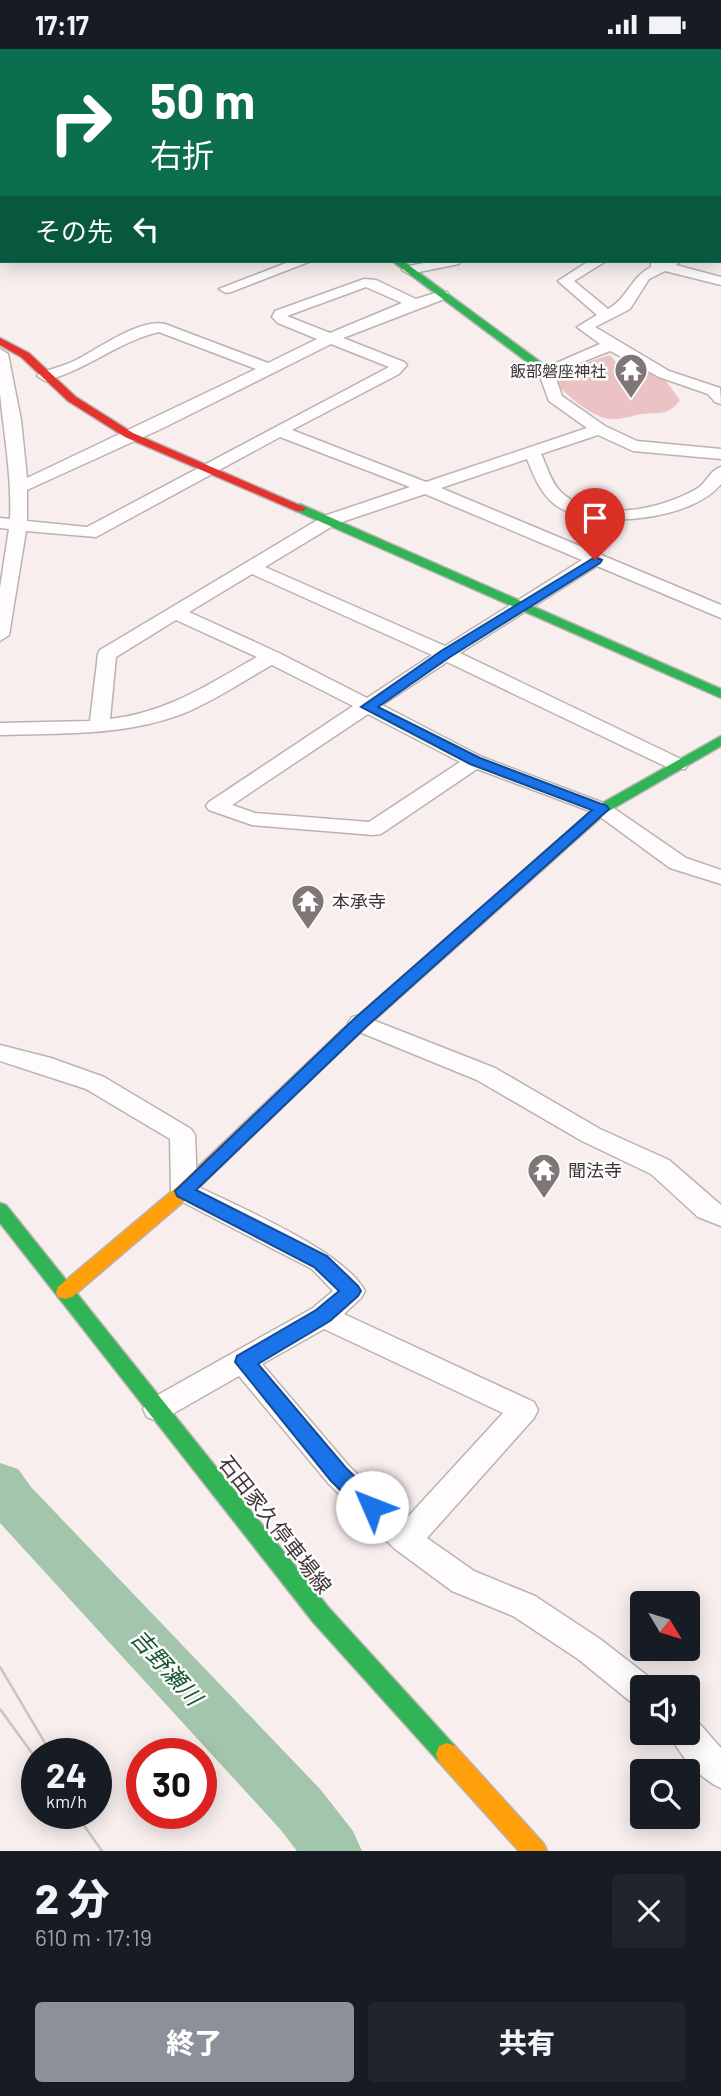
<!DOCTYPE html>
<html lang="ja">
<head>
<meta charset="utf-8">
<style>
	:root { --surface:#171b24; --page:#20242c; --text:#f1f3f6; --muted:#9ea1a6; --accent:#8c9099 }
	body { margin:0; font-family:Barlow,"Noto Sans JP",sans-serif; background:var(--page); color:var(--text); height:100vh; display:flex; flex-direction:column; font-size:26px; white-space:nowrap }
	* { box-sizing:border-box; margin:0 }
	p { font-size:23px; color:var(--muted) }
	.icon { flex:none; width:38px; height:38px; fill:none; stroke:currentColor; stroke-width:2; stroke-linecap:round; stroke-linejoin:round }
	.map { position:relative; height:1802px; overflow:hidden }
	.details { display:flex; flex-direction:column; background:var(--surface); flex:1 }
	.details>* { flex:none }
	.hud { position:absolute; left:0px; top:0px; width:721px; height:214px; box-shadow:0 4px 18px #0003; background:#0b6e4f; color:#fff; overflow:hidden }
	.needle { width:46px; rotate:128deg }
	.tools { position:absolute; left:630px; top:1542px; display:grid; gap:14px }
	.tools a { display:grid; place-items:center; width:70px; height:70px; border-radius:7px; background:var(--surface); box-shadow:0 4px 18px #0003; font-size:35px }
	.speed { position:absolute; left:21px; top:1689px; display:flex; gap:14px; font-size:35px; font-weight:700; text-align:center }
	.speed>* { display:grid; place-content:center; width:91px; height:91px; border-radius:50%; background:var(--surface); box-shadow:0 4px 18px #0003; line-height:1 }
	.speed small { font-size:18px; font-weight:400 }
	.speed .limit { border:10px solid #d22; background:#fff; color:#111 }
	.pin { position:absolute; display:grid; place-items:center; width:60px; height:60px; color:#fff; margin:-72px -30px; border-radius:50% 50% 50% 0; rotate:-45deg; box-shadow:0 0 7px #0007 }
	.pin .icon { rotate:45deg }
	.me { position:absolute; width:77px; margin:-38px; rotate:314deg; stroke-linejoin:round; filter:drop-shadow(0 0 5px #0008) }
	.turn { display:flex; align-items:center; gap:24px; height:147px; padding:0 35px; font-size:32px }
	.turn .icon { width:91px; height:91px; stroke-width:2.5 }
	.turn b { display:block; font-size:49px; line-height:60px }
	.then { display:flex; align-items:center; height:66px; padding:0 35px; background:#0003; gap:14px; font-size:26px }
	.round { display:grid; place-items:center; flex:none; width:74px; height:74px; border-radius:7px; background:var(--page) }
	.headline { display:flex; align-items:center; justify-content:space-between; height:119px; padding:0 35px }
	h1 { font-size:42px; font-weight:800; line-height:52px }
	.button { display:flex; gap:14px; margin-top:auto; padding:14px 35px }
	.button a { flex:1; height:80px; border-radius:7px; background:var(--accent); color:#fff; font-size:28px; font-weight:800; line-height:80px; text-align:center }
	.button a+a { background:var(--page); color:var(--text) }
	.status { display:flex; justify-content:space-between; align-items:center; height:49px; padding:0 35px; background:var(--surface); direction:ltr }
	.status svg { height:19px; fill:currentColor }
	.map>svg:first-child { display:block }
	.forest { fill:#ebc3c5 }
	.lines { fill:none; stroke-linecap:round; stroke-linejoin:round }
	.river { fill:#a3c5ab; fill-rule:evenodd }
	.street-casing { stroke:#bbb2b2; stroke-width:3 }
	.fast-casing { stroke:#bbb2b2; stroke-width:3 }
	.slow-casing { stroke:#bbb2b2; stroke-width:3 }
	.jam-casing { stroke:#bbb2b2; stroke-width:3 }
	.street { fill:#fefcfc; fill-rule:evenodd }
	.fast { fill:#30b455; fill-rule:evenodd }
	.slow { fill:#ff9f0a; fill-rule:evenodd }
	.jam { fill:#e5322d; fill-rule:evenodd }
	.tram { stroke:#c8c5c5; stroke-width:2.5 }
	.route { fill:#1a73e8; stroke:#114b97; stroke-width:2 }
	.labels { text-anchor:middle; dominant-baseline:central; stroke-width:5; stroke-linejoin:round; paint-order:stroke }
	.far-poi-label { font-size:16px; fill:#403536; stroke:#fcfcfc; text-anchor:end }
	.poi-label { font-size:18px; fill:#403536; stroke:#fcfcfc; text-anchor:start }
	.near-street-label { font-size:21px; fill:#403536; stroke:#fcfcfc }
	.near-water-label { font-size:23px; font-style:italic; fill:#165430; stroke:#fcfcfc }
</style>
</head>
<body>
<div class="status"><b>17:17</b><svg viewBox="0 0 49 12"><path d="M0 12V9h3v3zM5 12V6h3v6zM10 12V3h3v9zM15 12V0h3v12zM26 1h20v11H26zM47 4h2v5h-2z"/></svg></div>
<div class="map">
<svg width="721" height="1802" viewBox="0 0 721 1802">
	<rect width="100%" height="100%" fill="#f8eeee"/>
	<path class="forest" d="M610,306l7,9 46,13 17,23c-11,16 -21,12 -38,14 -11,2 -22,6 -33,5 -17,-2 -48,-27 -56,-41l10,-9z"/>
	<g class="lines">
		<polygon class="river" points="0,1414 18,1420 31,1438 320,1740 353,1782 362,1802 297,1802 280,1780 0,1474"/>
		<defs>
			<g id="street">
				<polygon points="51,0 66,0 50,2"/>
				<polygon points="241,0 257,0 258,2 243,2"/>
				<polygon points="401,0 415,0 400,2"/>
				<polygon points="436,0 453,0 454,2 438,2"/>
				<polygon points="554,0 568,0 553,2"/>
				<polygon points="612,0 629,0 630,2 614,2"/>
				<polygon points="719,10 721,10 719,17"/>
				<polygon points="0,18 2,18 0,25"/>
				<polygon points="719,54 721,55 721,63 719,62"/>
				<polygon points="721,132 721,140 719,141 719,133"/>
				<rect x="719" y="153" width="2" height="8"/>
				<polygon points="291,212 311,212 231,243 226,244 219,240"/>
				<polygon points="434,212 461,212 459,215 409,225 402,221 404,218"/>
				<path d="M589,212h17l-32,20 34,28c19,-10 23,-32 43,-42v-6h29l-4,4 45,12v8l-56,-14 -16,8 -19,30 -35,18 74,44 51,17 1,16 -6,-2 -7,-8 -49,-17 -49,-26 -56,22 8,23 43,30 32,15 84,8v10l-88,-8 -35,-16 -57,19c6,12 10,29 20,38 34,32 100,18 137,-4 9,-6 12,-18 23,-21v17c-28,35 -118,45 -157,26 -21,-10 -29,-31 -37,-51l-86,29 280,117v13l-124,-52 -137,87 225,108 3,4 -3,4h-14l-224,-107 -65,43 100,52 127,48 77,53 35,12v14l-51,-16 -75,-55 -118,-44 -96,65 -8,1 -121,-10 -43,-15 -3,-4 3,-4 144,-96 -81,-41c-29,16 -58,36 -90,49 -58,22 -121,19 -182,21v-12l90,-2 8,-67 2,-4 224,-134 86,-29 -130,-50 -184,100 -70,-6 -17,104 -9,6v-53l9,-59 -9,-1v-10l10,1c2,-43 -6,-83 -10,-126 0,-14 0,-29 0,-44l8,5 13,66 6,58 229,-109 -97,-37c-40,9 -72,38 -114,49l-8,-5 3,-3c11,-4 24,-7 36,-13 22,-11 64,-42 89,-36l103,39 49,-24 -39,-16 -6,-6 3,-6 89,-32 12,1 40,19 26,-8 5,1 2,3 -2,3 -104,40 61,24 3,3 -8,9 -107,56 134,52 161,-54 -38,-27 -11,-30 62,-27 -23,-17 20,-12 -39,-34zM366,238l36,16 -72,30 -43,-17zM331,295l58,23 -302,160 -60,-6v-31l134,-61zM425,445l157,66 -137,86 -180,-79 71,-43zM252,525l180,81 -65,43 -88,-45 -90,-41zM176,571l81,37c-48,27 -91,56 -147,62l6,-62zM368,665l92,48 -91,60 -114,-9 -23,-8z"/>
				<polygon points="360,966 495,1019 600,1080 669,1111 721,1156 721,1177 698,1168 651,1125 582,1092 477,1031 352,980 348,974 352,968"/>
				<path d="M0,996l51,13 53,19 87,52 4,6 2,51c43,22 146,64 168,105l-4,7 -17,16 190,88 4,8 -4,8 -107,120 47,33 61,25 65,43 53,41 3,7h-14v19l-11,-4 -53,-43 -65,-43 -61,-25 -57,-42 -66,-65 -90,-108 -72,41 -10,4 -10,-4 -4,-8 4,-8 166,-93 20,-17 -21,-22 -137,-71 -4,-7 -1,-52 -84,-50 -86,-28zM324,1280l179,84 -98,107 -56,-54 -87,-102z"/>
				<path d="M688,1669l10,4 23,26v40c-20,-8 -44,-35 -51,-55h18z"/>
			</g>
			<g id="fast">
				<polygon points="270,0 282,0 268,2"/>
				<polygon points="392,212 403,212 550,320 550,324 542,324"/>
				<polygon points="300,455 721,640 721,649 296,462 294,459"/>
				<polygon points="721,687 721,697 607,763 353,990 341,990 339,986 341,982 597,757"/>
				<polygon points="0,1154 6,1156 329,1559 455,1697 458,1705 455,1713 447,1716 439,1713 313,1573 0,1174"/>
			</g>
			<g id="slow">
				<polygon points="118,0 127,0 129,2 119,2"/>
				<polygon points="711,0 721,0 721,4"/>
				<rect x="0" y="53" width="2" height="4"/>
				<polygon points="347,980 355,986 353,990 190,1147 72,1248 65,1250 58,1248 56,1243 58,1238 178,1137 341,982"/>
				<polygon points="447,1694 455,1697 543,1794 547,1802 519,1802 439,1713 436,1705 439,1697"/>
			</g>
			<g id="jam">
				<polygon points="2,82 2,88 0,89 0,83"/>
				<polygon points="0,289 29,304 76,348 133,384 306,459 304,462 296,462 125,388 68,352 21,308 0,296"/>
			</g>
		</defs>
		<use href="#street" class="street-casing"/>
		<use href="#fast" class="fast-casing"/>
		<use href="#slow" class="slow-casing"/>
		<use href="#jam" class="jam-casing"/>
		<use href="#street" class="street"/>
		<use href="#fast" class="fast"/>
		<use href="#slow" class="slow"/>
		<use href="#jam" class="jam"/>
		<g class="tram">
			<polyline points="0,1618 51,1704"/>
			<polyline points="0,1660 37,1711"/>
			<polyline points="75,1764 102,1802"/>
		</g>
	</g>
	<polygon class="route" points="595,508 602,511 600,514 450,608 378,658 480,709 607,757 609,760 366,978 196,1141 327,1207 358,1237 361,1242 358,1247 330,1272 258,1315 346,1419 380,1452 383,1458 380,1465 372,1467 365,1465 331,1432 235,1313 237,1307 316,1261 339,1242 314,1218 177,1147 175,1142 354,970 592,761 470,715 361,658 441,602"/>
	<defs>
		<symbol id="temple-pin" viewBox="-11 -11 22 30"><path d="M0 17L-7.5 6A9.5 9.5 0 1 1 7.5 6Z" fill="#807676" stroke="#fcfcfc"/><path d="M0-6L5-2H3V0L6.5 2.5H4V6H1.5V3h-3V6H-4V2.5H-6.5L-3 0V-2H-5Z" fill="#fff"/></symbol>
	</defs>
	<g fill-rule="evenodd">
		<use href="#temple-pin" x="612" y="302" width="38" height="52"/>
		<use href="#temple-pin" x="289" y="833" width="38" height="52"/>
		<use href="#temple-pin" x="525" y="1102" width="38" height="52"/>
	</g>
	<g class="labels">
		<g class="far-poi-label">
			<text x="606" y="321">飯部磐座神社</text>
		</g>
		<g class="poi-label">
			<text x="332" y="852">本承寺</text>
			<text x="568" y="1121">聞法寺</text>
		</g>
		<g class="near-street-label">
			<text transform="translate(276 1475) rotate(52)">石田家久停車場線</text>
		</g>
		<g class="near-water-label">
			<text transform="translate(167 1618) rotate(48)">吉野瀬川</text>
		</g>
	</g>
</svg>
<div class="tools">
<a><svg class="needle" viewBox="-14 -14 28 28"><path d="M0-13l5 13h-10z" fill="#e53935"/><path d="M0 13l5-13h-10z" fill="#9ea1a6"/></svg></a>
<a><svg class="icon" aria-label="sound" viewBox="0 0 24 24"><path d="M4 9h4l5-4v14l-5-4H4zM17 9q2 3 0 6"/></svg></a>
<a><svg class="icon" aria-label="search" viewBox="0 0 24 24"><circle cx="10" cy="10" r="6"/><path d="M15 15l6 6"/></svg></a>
</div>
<div class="speed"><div>24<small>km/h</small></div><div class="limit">30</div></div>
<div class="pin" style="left:595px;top:511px;background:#d93025"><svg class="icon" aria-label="arrive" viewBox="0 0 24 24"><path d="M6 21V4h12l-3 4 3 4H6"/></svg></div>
<svg class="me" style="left:372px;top:1458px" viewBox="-20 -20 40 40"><circle r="19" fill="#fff"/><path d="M0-13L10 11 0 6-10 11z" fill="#1a73e8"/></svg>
<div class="hud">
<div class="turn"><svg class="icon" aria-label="right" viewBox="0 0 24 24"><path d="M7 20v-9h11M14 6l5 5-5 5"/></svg><div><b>50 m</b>右折</div></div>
<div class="then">その先<svg class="icon" aria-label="left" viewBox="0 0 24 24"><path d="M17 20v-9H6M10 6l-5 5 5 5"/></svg></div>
</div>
</div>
<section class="details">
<div class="headline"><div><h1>2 分</h1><p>610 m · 17:19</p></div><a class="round"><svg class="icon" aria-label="close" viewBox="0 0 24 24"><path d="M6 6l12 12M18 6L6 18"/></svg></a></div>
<div class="button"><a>終了</a><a>共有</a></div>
</section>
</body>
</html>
